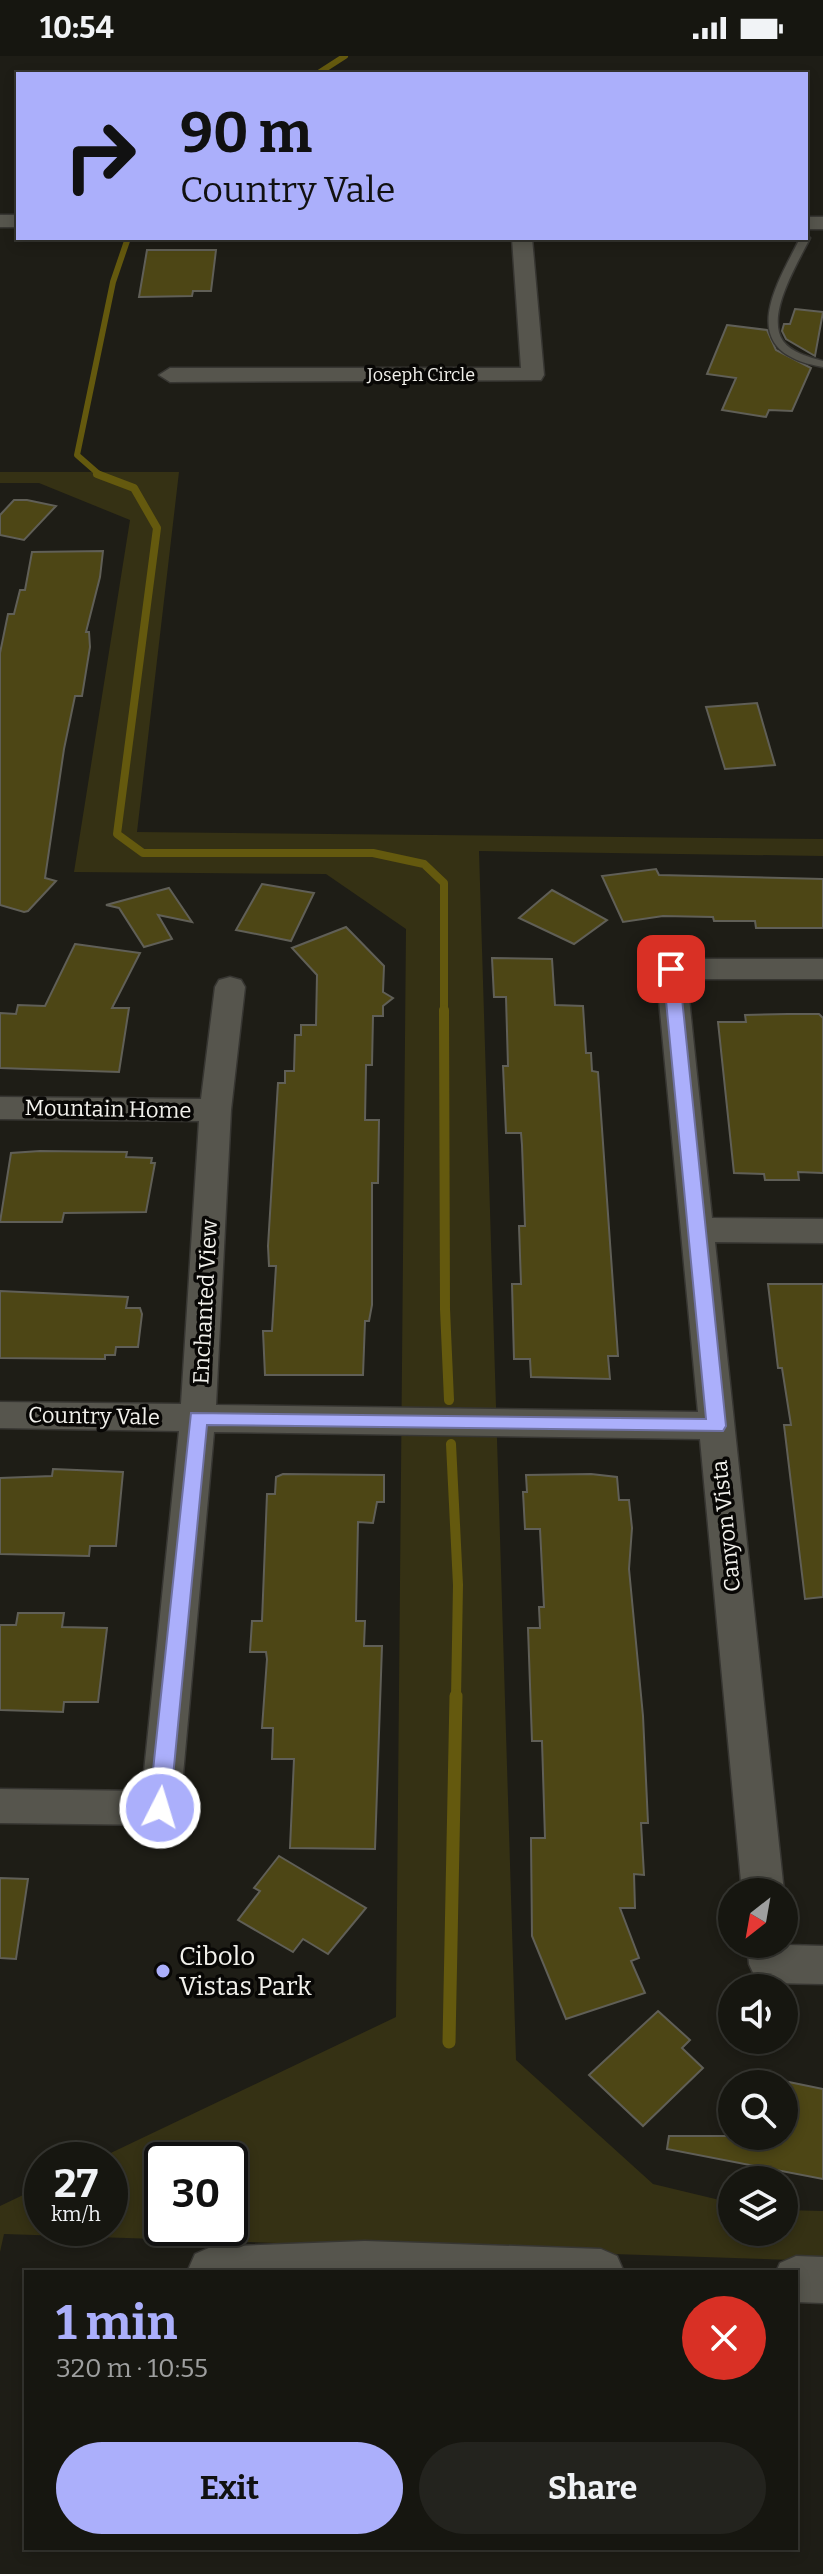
<!DOCTYPE html>
<html lang="en">
<head>
<meta charset="utf-8">
<style>
	:root { --surface:#161610; --page:#23231e; --text:#f1f3f6; --muted:#9e9f9f; --line:#353530; --accent:#abaffb }
	body { margin:0; font-family:Bitter,serif; background:var(--page); color:var(--text); height:100vh; display:flex; flex-direction:column; font-size:30px; white-space:nowrap }
	* { box-sizing:border-box; margin:0 }
	p { font-size:26px; color:var(--muted) }
	.icon { flex:none; width:44px; height:44px; fill:none; stroke:currentColor; stroke-width:2; stroke-linecap:round; stroke-linejoin:round }
	.map { position:relative; flex:1; overflow:hidden }
	.details { position:absolute; left:24px; top:2214px; width:774px; height:280px; display:flex; flex-direction:column; background:var(--surface); border-radius:0px; box-shadow:0 4px 12px #0003,0 0 0 2px var(--line) }
	.details>* { flex:none }
	.guide { position:absolute; left:16px; top:16px; width:792px; height:168px; border-radius:0px; box-shadow:0 4px 12px #0003,0 0 0 2px var(--line); background:#abaffb; color:#111; overflow:hidden }
	.needle { width:52px; rotate:211deg }
	.tools { position:absolute; left:718px; top:1822px; display:grid; gap:16px }
	.tools a { display:grid; place-items:center; width:80px; height:80px; border-radius:50%; background:var(--surface); box-shadow:0 4px 12px #0003,0 0 0 2px var(--line); font-size:40px }
	.speed { position:absolute; left:24px; top:2086px; display:flex; gap:16px; font-size:40px; font-weight:700; text-align:center }
	.speed>* { display:grid; place-content:center; width:104px; height:104px; border-radius:50%; background:var(--surface); box-shadow:0 4px 12px #0003,0 0 0 2px var(--line); line-height:1 }
	.speed small { font-size:20px; font-weight:400 }
	.speed .limit { border:4px solid #111; border-radius:12px; background:#fff; color:#111 }
	.pin { position:absolute; display:grid; place-items:center; width:68px; height:68px; color:#fff; margin:-34px; border-radius:16px; box-shadow:0 4px 12px #0006 }
	.me { position:absolute; width:88px; margin:-44px; rotate:5deg; stroke-linejoin:round; filter:drop-shadow(0 0 6px #0008) }
	.turn { display:flex; align-items:center; gap:28px; height:168px; padding:0 32px; font-size:36px }
	.turn .icon { width:104px; height:104px; stroke-width:2.5 }
	.turn b { display:block; font-size:56px; line-height:68px }
	.round { display:grid; place-items:center; flex:none; width:84px; height:84px; border-radius:42px; background:var(--page) }
	.overview { display:flex; align-items:center; justify-content:space-between; height:136px; padding:0 32px }
	h1 { font-size:48px; font-weight:700; line-height:60px; color:var(--accent) }
	.primary-button { display:flex; gap:16px; margin-top:auto; padding:16px 32px }
	.primary-button a { flex:1; height:92px; border-radius:48px; background:var(--accent); color:#111; font-size:32px; font-weight:700; line-height:92px; text-align:center }
	.primary-button a+a { background:var(--page); color:var(--text) }
	.status { display:flex; justify-content:space-between; align-items:center; height:56px; padding:0 40px; background:var(--surface); direction:ltr }
	.status svg { height:22px; fill:currentColor }
	.map>svg:first-child { display:block }
	.green { fill:#353114; fill-rule:evenodd }
	.lines { fill:none; stroke-linecap:round; stroke-linejoin:round }
	.stream-far3 { stroke:#64590e; stroke-width:6 }
	.stream-far2 { stroke:#64590e; stroke-width:8 }
	.stream-far1 { stroke:#64590e; stroke-width:10 }
	.stream { stroke:#64590e; stroke-width:13 }
	.building { fill:#4d4615; stroke:#605f57; stroke-width:2 }
	.service-casing { stroke:#373632; stroke-width:3 }
	.minor-casing { stroke:#373632; stroke-width:3 }
	.service { fill:#56554d; fill-rule:evenodd }
	.minor { fill:#56554d; fill-rule:evenodd }
	.route { fill:#abaffb; stroke:#6f72a3; stroke-width:2 }
	.poi-dot { fill:#abaffb; stroke:#080705; stroke-width:3 }
	.labels { text-anchor:middle; dominant-baseline:central; stroke-width:7; stroke-linejoin:round; paint-order:stroke }
	.far-street-label { font-size:18px; fill:#f2f1ec; stroke:#080705 }
	.street-label { font-size:22px; fill:#f2f1ec; stroke:#080705 }
	.near-poi-label { font-size:26px; fill:#f2f1ec; stroke:#080705; text-anchor:start }
</style>
</head>
<body>
<div class="status"><b>10:54</b><svg viewBox="0 0 49 12"><path d="M0 12V9h3v3zM5 12V6h3v6zM10 12V3h3v9zM15 12V0h3v12zM26 1h20v11H26zM47 4h2v5h-2z"/></svg></div>
<div class="map">
<svg width="823" height="2518" viewBox="0 0 823 2518">
	<rect width="100%" height="100%" fill="#1e1d16"/>
	<path class="green" d="M0,416h179l-42,360 686,7v17l-344,-5 37,1209 137,124 79,19v29h52v-22l39,1v50l-819,-27 -4,18v-46l42,-20v42h68v-68h-14l300,-143 10,-1088 -80,-55 -252,-2 56,-352 -91,-37h-39zM162,2104h68v68h-68z"/>
	<g class="lines">
		<g class="stream-far3">
			<polyline points="317,18 345,0"/>
			<polyline points="101,420 77,399 113,226 128,182"/>
		</g>
		<polyline class="stream-far2" points="97,418 134,432 157,472 117,778 143,797 373,797 424,808 444,827 444,956"/>
		<g class="stream-far1">
			<polyline points="444,954 445,1253 449,1344"/>
			<polyline points="451,1388 458,1529 456,1642"/>
		</g>
		<polyline class="stream" points="449,1986 456,1640"/>
	</g>
	<g class="building">
		<polygon points="147,194 216,194 211,235 193,235 192,240 139,241"/>
		<polygon points="795,253 823,256 815,300 786,283 782,275 784,268 790,268"/>
		<polygon points="727,269 767,274 776,294 811,312 792,355 769,354 766,361 722,354 736,322 707,318"/>
		<polygon points="14,444 27,444 56,450 24,484 0,479 0,459"/>
		<polygon points="103,495 100,521 86,576 89,576 90,591 82,640 75,640 64,693 45,822 56,825 28,855 24,856 0,849 0,597 8,558 14,558 20,534 25,534 32,496"/>
		<polygon points="757,647 775,709 725,713 706,651"/>
		<polygon points="656,813 659,819 823,823 823,872 756,872 755,865 714,865 713,861 663,860 623,866 602,820"/>
		<polygon points="262,828 314,837 291,885 236,874"/>
		<polygon points="169,832 192,866 158,859 172,883 144,891 119,852 106,849"/>
		<polygon points="552,834 607,864 574,888 519,862"/>
		<polygon points="346,871 384,910 383,936 393,942 383,950 383,960 373,960 372,1009 366,1009 365,1064 379,1064 378,1127 372,1127 372,1249 369,1265 365,1265 363,1319 265,1319 263,1275 272,1275 276,1210 269,1210 268,1190 278,1027 285,1027 285,1015 294,1015 295,979 301,979 301,969 316,969 317,919 292,892"/>
		<polygon points="75,888 140,897 112,952 129,952 119,1016 0,1012 0,957 16,958 18,949 45,950"/>
		<polygon points="492,902 552,903 555,949 583,950 586,997 591,997 592,1015 598,1016 618,1300 608,1300 610,1323 531,1321 530,1303 514,1303 512,1228 521,1228 519,1170 525,1170 522,1089 521,1077 506,1077 503,1010 508,1010 506,941 494,941"/>
		<polygon points="788,958 819,958 823,962 823,1117 798,1116 799,1124 765,1124 764,1118 734,1117 718,966 746,966 745,959"/>
		<polygon points="40,1095 127,1096 126,1101 152,1102 151,1107 155,1107 146,1156 64,1157 62,1166 0,1166 11,1097"/>
		<polygon points="768,1228 823,1228 823,1541 805,1543 784,1369 791,1369 782,1312 778,1312"/>
		<polygon points="0,1235 128,1241 126,1252 140,1252 142,1258 138,1291 116,1291 115,1299 105,1299 105,1303 0,1302"/>
		<polygon points="53,1413 123,1416 116,1490 90,1490 89,1500 0,1498 0,1422 52,1420"/>
		<polygon points="283,1418 384,1419 384,1446 377,1446 373,1467 358,1466 356,1565 365,1565 364,1590 382,1590 375,1793 290,1792 294,1703 272,1703 273,1672 262,1672 267,1603 266,1596 250,1596 252,1565 262,1565 267,1438 275,1438 276,1421"/>
		<polygon points="591,1418 617,1421 619,1444 629,1444 632,1472 629,1513 643,1660 648,1767 641,1767 644,1819 634,1818 635,1852 620,1852 639,1902 631,1905 645,1937 566,1963 532,1880 531,1782 545,1782 542,1685 532,1685 528,1572 540,1572 539,1551 544,1551 540,1473 525,1473 523,1436 527,1436 526,1419"/>
		<polygon points="18,1557 64,1557 62,1571 107,1572 98,1646 64,1646 63,1656 0,1654 0,1569 16,1569"/>
		<polygon points="279,1800 366,1852 328,1898 303,1883 293,1896 238,1864 260,1835 254,1832"/>
		<polygon points="0,1822 28,1823 16,1903 0,1902"/>
		<polygon points="658,1955 690,1984 682,1992 703,2012 643,2070 589,2019"/>
		<polygon points="784,2025 823,2033 823,2123 667,2093 669,2080 784,2080"/>
	</g>
	<g class="lines">
		<defs>
			<path id="service" d="M806,179l4,3c-12,25 -45,77 -27,103 9,12 26,16 40,20v6c-10,-2 -21,-4 -30,-9 -51,-24 -9,-86 7,-120h6z"/>
			<g id="minor">
				<rect x="0" y="159" width="18" height="12"/>
				<rect x="806" y="161" width="17" height="12"/>
				<polygon points="512,182 532,182 544,319 541,324 170,326 159,319 170,312 521,312"/>
				<polygon points="671,903 823,903 823,923 687,923 712,1162 823,1163 823,1187 715,1186 784,1836 742,1836 700,1383 214,1376 180,1752 174,1764 160,1769 0,1767 0,1733 142,1735 179,1375 0,1372 0,1346 181,1348 199,1065 0,1063 0,1041 201,1043 215,931 219,924 230,921 241,924 245,931 231,1054 216,1349 698,1356 656,913 660,906"/>
				<polygon points="784,1877 789,1889 823,1890 823,1928 770,1927 755,1921 749,1908 747,1888 784,1888"/>
				<polygon points="365,2185 601,2193 617,2200 624,2216 188,2214 195,2198 211,2191"/>
				<polygon points="796,2200 823,2201 823,2247 796,2246 796,2216 776,2216 780,2207"/>
			</g>
		</defs>
		<use href="#service" class="service-casing"/>
		<use href="#minor" class="minor-casing"/>
		<use href="#service" class="service"/>
		<use href="#minor" class="minor"/>
	</g>
	<polygon class="route" points="671,908 679,913 726,1370 723,1375 207,1369 170,1752 167,1758 152,1758 149,1752 191,1357 706,1363 663,913"/>
	<circle class="poi-dot" cx="163" cy="1915" r="8"/>
	<g class="labels">
		<g class="far-street-label">
			<text x="421" y="319">Joseph Circle</text>
		</g>
		<g class="street-label">
			<text transform="translate(108 1053) rotate(1)">Mountain Home</text>
			<text transform="translate(205 1246) rotate(-87)">Enchanted View</text>
			<text transform="translate(94 1360) rotate(1)">Country Vale</text>
			<text transform="translate(726 1470) rotate(-96)">Canyon Vista</text>
		</g>
		<g class="near-poi-label">
			<text x="179" y="1900">Cibolo<tspan x="179" dy="30">Vistas Park</tspan></text>
		</g>
	</g>
</svg>
<div class="tools">
<a><svg class="needle" viewBox="-14 -14 28 28"><path d="M0-13l5 13h-10z" fill="#e53935"/><path d="M0 13l5-13h-10z" fill="#9e9f9f"/></svg></a>
<a><svg class="icon" aria-label="sound" viewBox="0 0 24 24"><path d="M4 9h4l5-4v14l-5-4H4zM17 9q2 3 0 6"/></svg></a>
<a><svg class="icon" aria-label="search" viewBox="0 0 24 24"><circle cx="10" cy="10" r="6"/><path d="M15 15l6 6"/></svg></a>
<a><svg class="icon" aria-label="layers" viewBox="0 0 24 24"><path d="M12 4l9 5-9 5-9-5zM3 14l9 5 9-5"/></svg></a>
</div>
<div class="speed"><div>27<small>km/h</small></div><div class="limit">30</div></div>
<div class="pin" style="left:671px;top:913px;background:#d93025"><svg class="icon" aria-label="arrive" viewBox="0 0 24 24"><path d="M6 21V4h12l-3 4 3 4H6"/></svg></div>
<svg class="me" style="left:160px;top:1752px" viewBox="-20 -20 40 40"><circle r="17" fill="#abaffb" stroke="#fff" stroke-width="3"/><path d="M0-11L8 9 0 5-8 9z" fill="#fff"/></svg>
<div class="guide">
<div class="turn"><svg class="icon" aria-label="right" viewBox="0 0 24 24"><path d="M7 20v-9h11M14 6l5 5-5 5"/></svg><div><b>90 m</b>Country Vale</div></div>
</div>
<section class="details">
<div class="overview"><div><h1>1 min</h1><p>320 m · 10:55</p></div><a class="round" style="background:#d93025;color:#fff"><svg class="icon" aria-label="close" viewBox="0 0 24 24"><path d="M6 6l12 12M18 6L6 18"/></svg></a></div>
<div class="primary-button"><a>Exit</a><a>Share</a></div>
</section>
</div>
</body>
</html>
